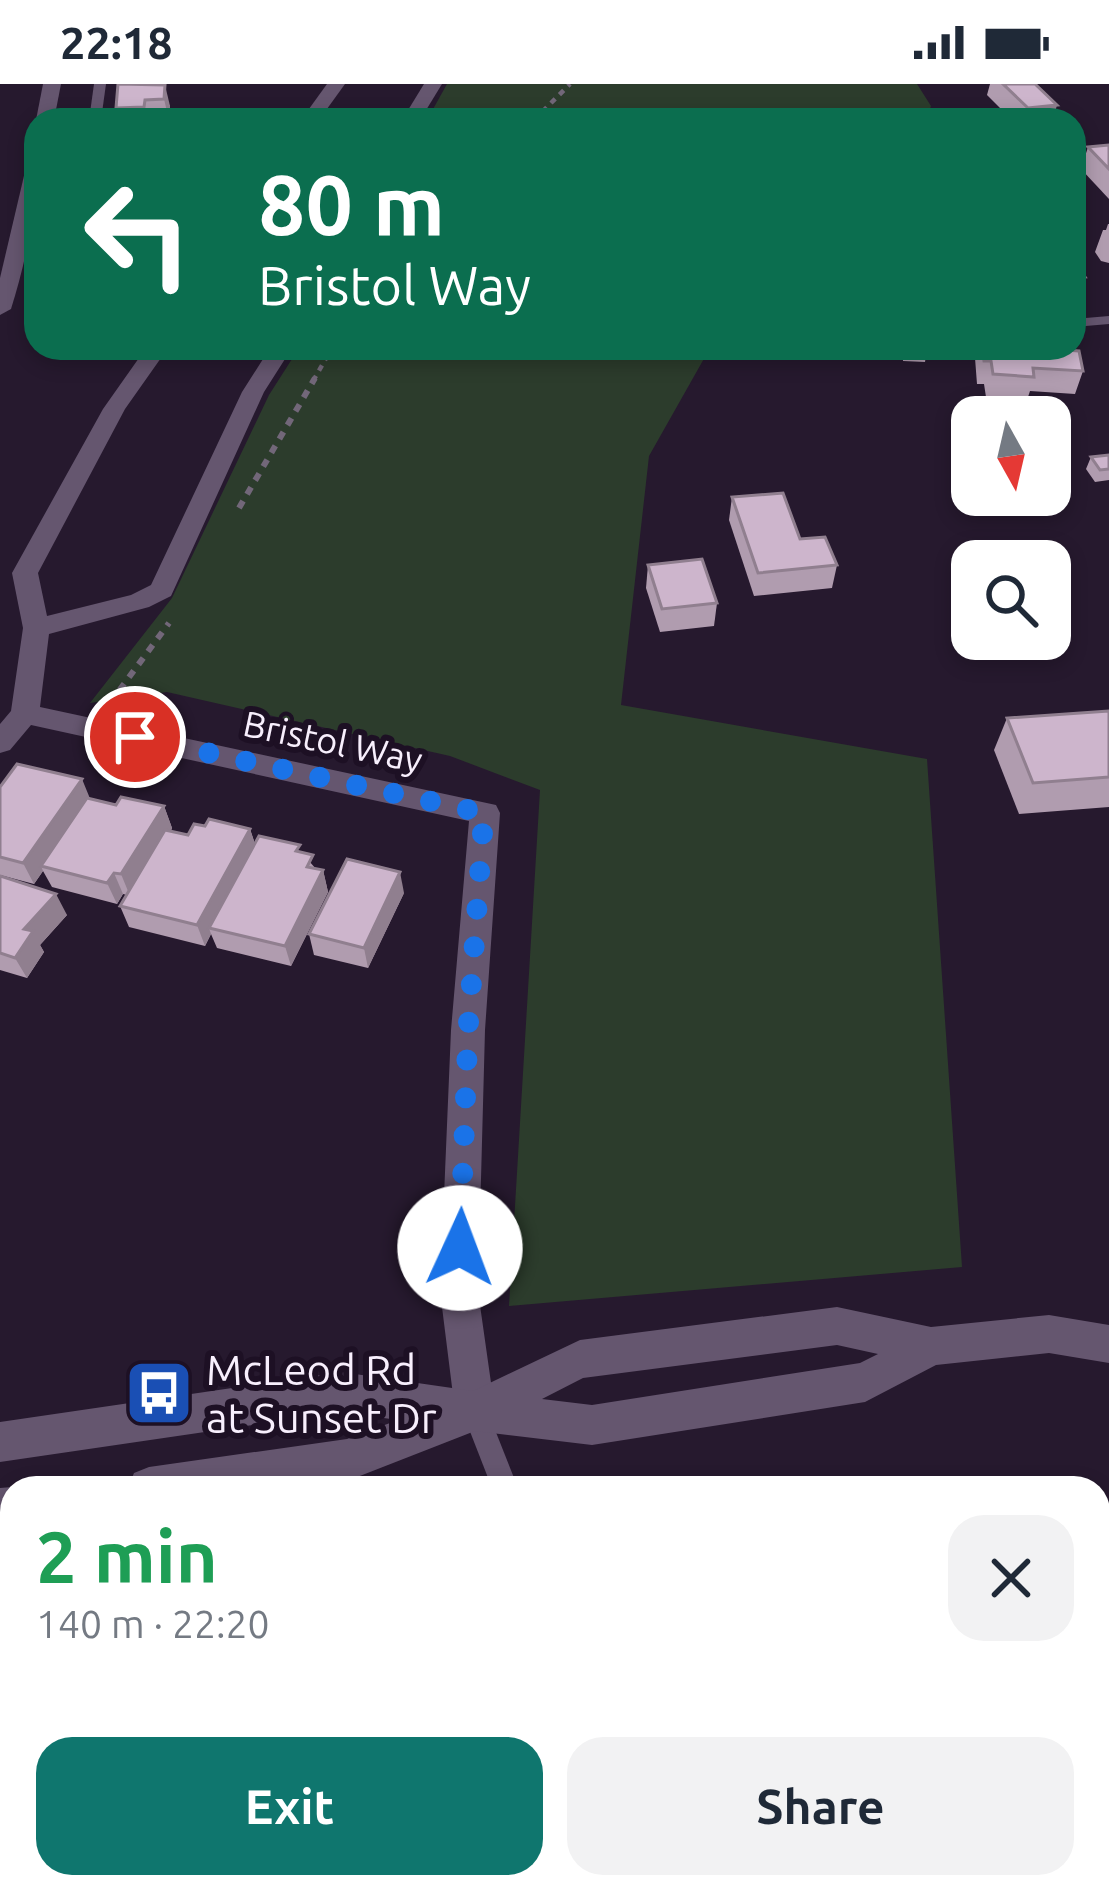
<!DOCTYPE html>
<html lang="en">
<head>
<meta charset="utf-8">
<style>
	:root { --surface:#fff; --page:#f2f2f3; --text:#1f2937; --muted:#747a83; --accent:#0f766e }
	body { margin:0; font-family:Ubuntu,sans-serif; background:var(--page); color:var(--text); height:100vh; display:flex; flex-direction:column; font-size:45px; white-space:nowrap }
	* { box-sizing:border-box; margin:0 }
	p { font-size:39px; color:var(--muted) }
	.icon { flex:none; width:66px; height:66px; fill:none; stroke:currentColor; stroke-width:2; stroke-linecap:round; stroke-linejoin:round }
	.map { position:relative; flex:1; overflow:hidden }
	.drawer { position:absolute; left:0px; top:1392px; width:1110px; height:423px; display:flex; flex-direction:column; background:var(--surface); border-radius:36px 36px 0 0; box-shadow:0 6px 18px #0003 }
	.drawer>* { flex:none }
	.top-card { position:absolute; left:24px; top:24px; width:1062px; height:252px; border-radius:36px; box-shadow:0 6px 18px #0003; background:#0b6e4f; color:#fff; overflow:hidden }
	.needle { width:78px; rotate:172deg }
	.buttons { position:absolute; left:951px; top:312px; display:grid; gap:24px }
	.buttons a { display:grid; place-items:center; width:120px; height:120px; border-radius:24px; background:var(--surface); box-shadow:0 6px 18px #0003; font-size:60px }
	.pin { position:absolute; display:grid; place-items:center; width:102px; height:102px; color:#fff; margin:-51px; border:6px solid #fff; border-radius:50%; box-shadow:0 3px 12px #0007 }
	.me { position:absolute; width:132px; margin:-66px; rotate:2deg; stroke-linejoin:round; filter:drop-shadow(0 0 9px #0008) }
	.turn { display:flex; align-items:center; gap:42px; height:252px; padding:0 36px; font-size:54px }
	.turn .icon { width:156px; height:156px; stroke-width:2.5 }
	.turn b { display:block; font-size:84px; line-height:102px }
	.round { display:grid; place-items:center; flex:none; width:126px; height:126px; border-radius:36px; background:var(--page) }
	.head { display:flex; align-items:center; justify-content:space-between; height:204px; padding:0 36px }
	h1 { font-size:72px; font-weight:700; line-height:90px; color:#1e9e55 }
	.action { display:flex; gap:24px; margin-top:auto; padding:24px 36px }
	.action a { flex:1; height:138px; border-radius:36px; background:var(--accent); color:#fff; font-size:48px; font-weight:700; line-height:138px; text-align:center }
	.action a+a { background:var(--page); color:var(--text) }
	.status { display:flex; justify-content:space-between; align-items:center; height:84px; padding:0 60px; background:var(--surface); direction:ltr }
	.status svg { height:33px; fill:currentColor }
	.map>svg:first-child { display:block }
	.green { fill:#2c3c2c }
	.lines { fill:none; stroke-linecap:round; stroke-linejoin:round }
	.path-far1 { stroke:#726779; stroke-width:4.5; stroke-dasharray:6 6; stroke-linecap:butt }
	.path { stroke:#726779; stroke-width:6; stroke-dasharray:8 8; stroke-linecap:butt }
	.service { fill:#65566f; fill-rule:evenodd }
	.minor { fill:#65566f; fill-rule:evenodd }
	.tertiary { fill:#65566f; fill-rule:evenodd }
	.wall { fill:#b09caf }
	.shaded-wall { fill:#907f8f }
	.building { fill:#cdb5cc; stroke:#907f8f; stroke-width:3 }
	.route { stroke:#1a73e8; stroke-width:21; stroke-dasharray:0 37.8 }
	.labels { text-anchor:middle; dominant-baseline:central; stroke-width:12; stroke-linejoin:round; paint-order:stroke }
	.street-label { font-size:36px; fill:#f8effd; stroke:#1d1024 }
	.near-poi-label { font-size:42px; fill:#f8effd; stroke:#1d1024; text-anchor:start }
</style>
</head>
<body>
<div class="status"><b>22:18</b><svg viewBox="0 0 49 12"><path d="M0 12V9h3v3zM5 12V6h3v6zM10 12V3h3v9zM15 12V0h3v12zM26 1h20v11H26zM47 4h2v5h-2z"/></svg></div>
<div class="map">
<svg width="1109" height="1813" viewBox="0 0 1109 1813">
	<rect width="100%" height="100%" fill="#26192e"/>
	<g class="green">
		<polygon points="447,0 917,0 931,22 926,36 427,36"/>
		<polygon points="299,264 710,264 649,372 621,621 927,675 962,1183 509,1222 540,706 450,672 167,608 90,619 172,514 269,311"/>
	</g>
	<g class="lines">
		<g class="path-far1">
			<polyline points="534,36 570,0"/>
			<polyline points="313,297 332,264"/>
		</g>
		<g class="path">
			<polyline points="239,424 315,294"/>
			<polyline points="110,619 169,539"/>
		</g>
		<g class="service">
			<polygon points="94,0 106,0 101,36 89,36"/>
			<polygon points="1109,232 1109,240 1074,243 1074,235"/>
			<polygon points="475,1314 484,1318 518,1404 492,1404 462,1327 466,1318"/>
			<polygon points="1098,1640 1109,1645 1109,1677 1098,1672"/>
			<polygon points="424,1803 454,1803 458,1813 428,1813"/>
			<polygon points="627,1803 657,1803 654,1813 624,1813"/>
		</g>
		<g class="minor">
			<polygon points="327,0 345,0 319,36 301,36"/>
			<polygon points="424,0 442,0 420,36 402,36"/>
			<polygon points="146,264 168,264 125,325 38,489 47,532 131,511 151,501 242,308 270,264 292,264 264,308 171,512 149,523 49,550 40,623 496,721 500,729 485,946 478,1207 495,1327 489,1341 475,1347 461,1341 455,1327 440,1207 451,946 469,737 31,641 10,666 0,669 0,640 11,627 23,544 12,489 103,325"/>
		</g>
		<g class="tertiary">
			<polygon points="43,0 61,0 54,36 36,36"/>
			<path d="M36,73c0,54 -9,101 -25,152l-11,6v-37l27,-115z"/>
			<path d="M837,1223l94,20 118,-12 60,10v38l-60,-10 -113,12 -71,37 -273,43 -117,-14 -128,50 -52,7h-167l6,-15 15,-6 198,-28 51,-19 -57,-8 -341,50v-40l341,-50 132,19 107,-51zM837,1261l41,9 -18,9 -268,42 -50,-6 41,-21z"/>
			<polygon points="12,1403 12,1445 0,1446 0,1404"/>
		</g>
	</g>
	<g class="wall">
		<polygon points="118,0 157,0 170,22 169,36 116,36"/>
		<polygon points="990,0 1035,0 1053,36 1012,36 987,11"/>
		<polygon points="1109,61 1109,115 1081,85 1088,63"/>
		<polygon points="1108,140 1109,140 1109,179 1101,177 1095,168 1103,146 1106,146"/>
		<polygon points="1074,178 1085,193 1077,216 1074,216"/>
		<polygon points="902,264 927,264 925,278 903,277"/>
		<polygon points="977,264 1038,264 1083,287 1075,310 1030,307 1027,316 986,313 984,300 977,300 975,274"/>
		<polygon points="1109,371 1109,396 1095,398 1086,385 1091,373"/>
		<polygon points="732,413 800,455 837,481 832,504 754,512 729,436"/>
		<polygon points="648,481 717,519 714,542 660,548 646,504"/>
		<polygon points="1109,627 1109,723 1019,730 994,666 1007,634"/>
		<polygon points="0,703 90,715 116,721 164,722 172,744 171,747 188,751 205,742 250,745 255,760 302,769 316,785 323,786 328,808 291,882 217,864 211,850 205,862 129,843 120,822 127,811 123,810 117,820 52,803 43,787 34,800 0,791"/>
		<polygon points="0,792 67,831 40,861 44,868 27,894 0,886"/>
		<polygon points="404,809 368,884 314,871 309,850"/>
	</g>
	<g class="shaded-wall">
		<polygon points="165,1 170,22 169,36 164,15"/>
		<polygon points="1057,21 1053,36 1024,36 1028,24"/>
		<polygon points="82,695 91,717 41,782 43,787 34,800 23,779"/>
		<polygon points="164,722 172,744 130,812 121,790"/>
		<polygon points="250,745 257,766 209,844 211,850 205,862 197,841"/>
		<polygon points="323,786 328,808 291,882 285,862"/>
		<polygon points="400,788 404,809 368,884 364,864"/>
		<polygon points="114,789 123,810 117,820 107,799"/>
		<polygon points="56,810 67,831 40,861 44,868 27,894 15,874 24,845"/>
		<polygon points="109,1803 135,1803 134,1813 108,1813"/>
	</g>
	<g class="building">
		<polygon points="118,0 165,1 164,15 145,16 144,23 116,24"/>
		<polygon points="1003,0 1035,0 1057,21 1028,24"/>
		<polygon points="149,27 148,36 116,36 118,28"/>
		<polygon points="1109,61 1109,85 1088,63"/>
		<polygon points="1074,178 1085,193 1074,194"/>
		<polygon points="982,264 1038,264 1079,267 1083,287 1033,284 1034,293 993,290 991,277 984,277"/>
		<polygon points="1109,371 1109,385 1100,386 1091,373"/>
		<polygon points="783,409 800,455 825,453 837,481 758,489 732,413"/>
		<polygon points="702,475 717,519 662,525 648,481"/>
		<polygon points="1109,627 1109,693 1033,699 1007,634"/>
		<polygon points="17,680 82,695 23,779 0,773 0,703"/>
		<polygon points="121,713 164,722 121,790 114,789 107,799 41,782 87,714 116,721"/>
		<polygon points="209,735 250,745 197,841 120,822 165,746 188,751 194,740 205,742"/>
		<polygon points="259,752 300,761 296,767 313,771 307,783 323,786 285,862 209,844"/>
		<polygon points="347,775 400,788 364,864 309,850"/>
		<polygon points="0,792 56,810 24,845 33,847 15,874 0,869"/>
		<polygon points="12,1558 12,1803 109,1803 108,1813 0,1813 0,1559"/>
	</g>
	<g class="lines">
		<polyline class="route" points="135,653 484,729 468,946 460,1164"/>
	</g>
	<defs>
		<symbol id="bus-square" viewBox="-11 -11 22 22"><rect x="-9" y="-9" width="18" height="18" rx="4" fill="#1a4fb4" stroke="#1d1024"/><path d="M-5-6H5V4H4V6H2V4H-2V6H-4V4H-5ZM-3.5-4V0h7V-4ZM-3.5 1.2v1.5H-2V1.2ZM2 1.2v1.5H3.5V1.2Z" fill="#fff"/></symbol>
	</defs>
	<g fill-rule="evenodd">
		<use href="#bus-square" x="121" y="1271" width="76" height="76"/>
	</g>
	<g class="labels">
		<g class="street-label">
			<text transform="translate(333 657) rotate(12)">Bristol Way</text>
		</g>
		<g class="near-poi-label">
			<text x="206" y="1285">McLeod Rd<tspan x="206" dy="48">at Sunset Dr</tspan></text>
		</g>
	</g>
</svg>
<div class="buttons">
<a><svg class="needle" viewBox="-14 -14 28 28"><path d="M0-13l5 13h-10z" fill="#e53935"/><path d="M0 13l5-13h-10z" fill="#747a83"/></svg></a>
<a><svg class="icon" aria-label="search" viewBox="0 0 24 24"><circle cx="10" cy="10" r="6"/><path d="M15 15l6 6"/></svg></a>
</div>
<div class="pin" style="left:135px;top:653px;background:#d93025"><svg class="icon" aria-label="arrive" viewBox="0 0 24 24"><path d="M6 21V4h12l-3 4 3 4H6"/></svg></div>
<svg class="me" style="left:460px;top:1164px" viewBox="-20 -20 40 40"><circle r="19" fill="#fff"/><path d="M0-13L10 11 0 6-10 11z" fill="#1a73e8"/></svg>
<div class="top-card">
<div class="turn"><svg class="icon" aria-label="left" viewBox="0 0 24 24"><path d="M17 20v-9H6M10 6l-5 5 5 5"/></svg><div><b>80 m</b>Bristol Way</div></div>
</div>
<section class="drawer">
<div class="head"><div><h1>2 min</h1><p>140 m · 22:20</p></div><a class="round"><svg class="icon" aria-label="close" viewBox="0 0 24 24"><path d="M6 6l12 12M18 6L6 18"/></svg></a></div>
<div class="action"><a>Exit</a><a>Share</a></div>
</section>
</div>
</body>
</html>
